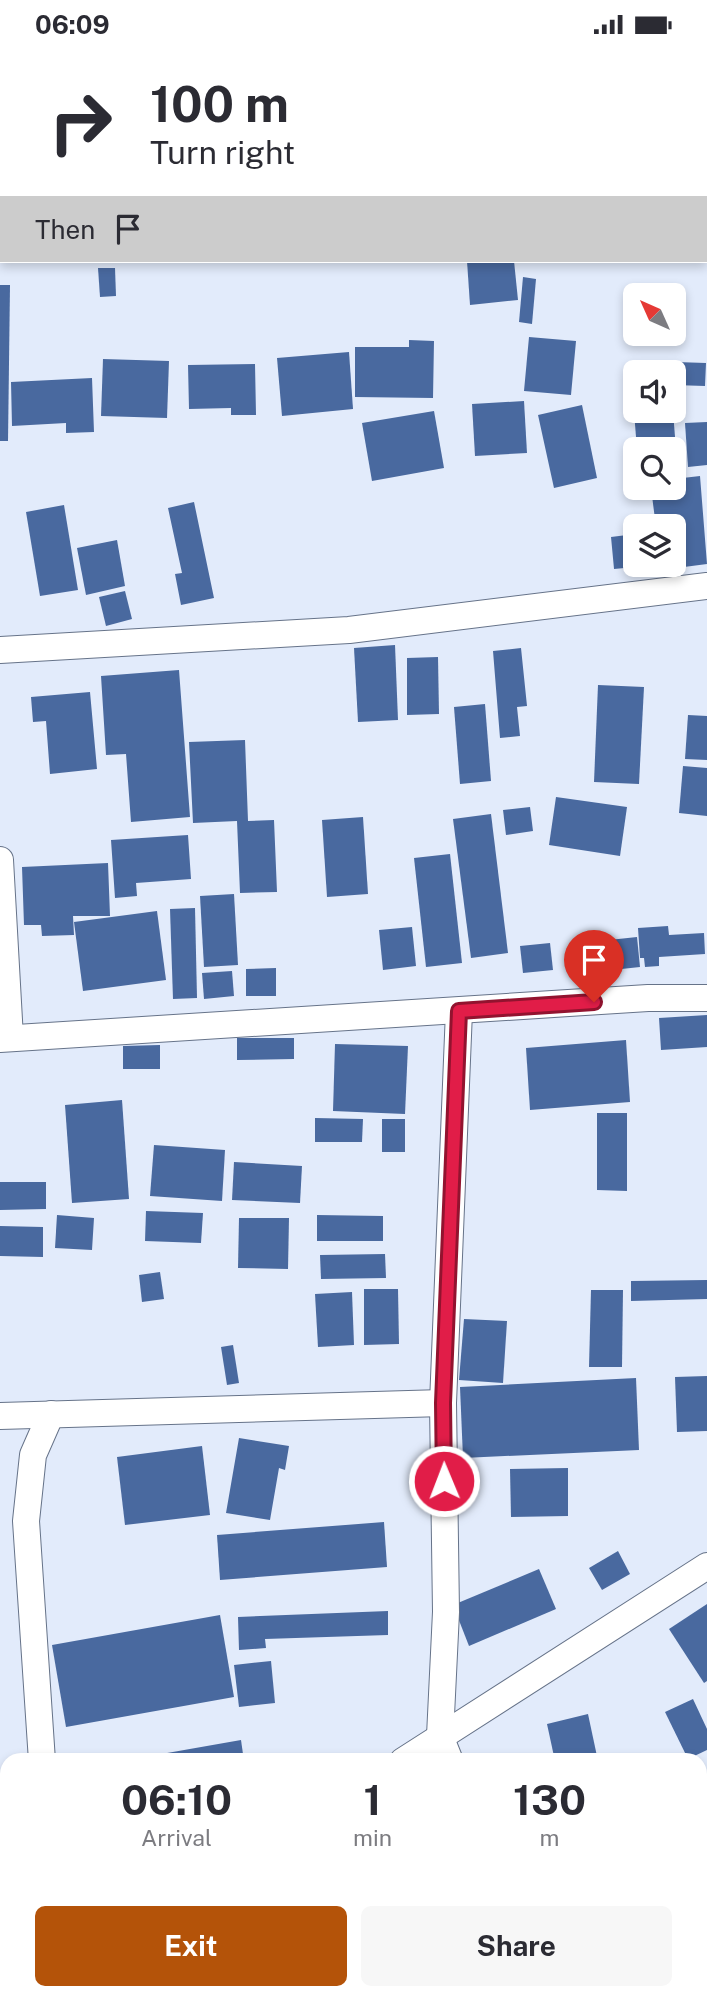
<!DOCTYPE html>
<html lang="en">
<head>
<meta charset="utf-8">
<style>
	:root { --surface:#fff; --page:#f7f7f7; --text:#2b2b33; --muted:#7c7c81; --accent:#b45309 }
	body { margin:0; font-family:"Public Sans",sans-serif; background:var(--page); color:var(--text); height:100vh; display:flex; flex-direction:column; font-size:26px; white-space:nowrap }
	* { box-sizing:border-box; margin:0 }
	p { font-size:23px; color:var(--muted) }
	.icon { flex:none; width:38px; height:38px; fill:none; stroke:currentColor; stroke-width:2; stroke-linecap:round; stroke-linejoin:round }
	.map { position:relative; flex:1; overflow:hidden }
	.panel { position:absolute; left:0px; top:1704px; width:707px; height:247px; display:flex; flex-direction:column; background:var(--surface); border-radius:21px 21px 0 0; box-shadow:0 4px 10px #0003 }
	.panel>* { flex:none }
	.guide { position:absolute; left:0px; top:0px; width:707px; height:214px; box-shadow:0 4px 10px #0003; background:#fff; color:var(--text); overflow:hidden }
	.needle { width:46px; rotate:315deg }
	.tools { position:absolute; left:623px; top:234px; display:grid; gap:14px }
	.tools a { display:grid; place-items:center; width:63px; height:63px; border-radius:10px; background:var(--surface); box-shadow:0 4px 10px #0003; font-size:35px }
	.pin { position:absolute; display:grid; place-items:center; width:60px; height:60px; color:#fff; margin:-72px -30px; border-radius:50% 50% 50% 0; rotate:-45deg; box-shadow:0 0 7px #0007 }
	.pin .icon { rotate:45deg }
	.me { position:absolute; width:77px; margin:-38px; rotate:359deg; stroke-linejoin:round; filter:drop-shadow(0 0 5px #0008) }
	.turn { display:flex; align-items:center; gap:24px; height:147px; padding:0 35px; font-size:32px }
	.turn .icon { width:91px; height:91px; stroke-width:2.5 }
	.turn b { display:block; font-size:49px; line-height:60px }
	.then { display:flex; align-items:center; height:66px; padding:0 35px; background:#0003; gap:14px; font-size:26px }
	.eta { display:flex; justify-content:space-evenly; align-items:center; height:119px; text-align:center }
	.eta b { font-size:42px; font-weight:700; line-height:49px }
	.action { display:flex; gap:14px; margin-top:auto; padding:14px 35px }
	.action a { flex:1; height:80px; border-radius:10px; background:var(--accent); color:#fff; font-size:28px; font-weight:700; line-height:80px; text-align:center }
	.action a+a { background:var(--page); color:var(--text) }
	.status { display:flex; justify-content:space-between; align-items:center; height:49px; padding:0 35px; background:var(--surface); direction:ltr }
	.status svg { height:19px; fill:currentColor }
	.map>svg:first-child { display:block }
	.building { fill:#49699f }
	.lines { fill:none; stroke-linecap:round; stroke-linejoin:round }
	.minor-casing { stroke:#667389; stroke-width:28 }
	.minor { stroke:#fff; stroke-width:26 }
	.route-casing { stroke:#92132f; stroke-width:18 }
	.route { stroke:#e11d48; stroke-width:12 }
</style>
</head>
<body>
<div class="status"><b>06:09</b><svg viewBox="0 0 49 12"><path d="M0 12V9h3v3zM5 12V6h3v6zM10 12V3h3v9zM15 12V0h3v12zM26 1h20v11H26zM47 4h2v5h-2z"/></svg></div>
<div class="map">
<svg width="707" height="1950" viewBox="0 0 707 1950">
	<rect width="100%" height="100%" fill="#e2ebfb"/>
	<g class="building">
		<polygon points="467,212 514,212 518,251 470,256"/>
		<polygon points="98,219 115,219 116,247 100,248"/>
		<polygon points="523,228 536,230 532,275 519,273"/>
		<polygon points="0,236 10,236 8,392 0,392"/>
		<polygon points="529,288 576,292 571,346 524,342"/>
		<polygon points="409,291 434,292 433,349 355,348 355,298 409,298"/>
		<polygon points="349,303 353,360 282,367 277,309"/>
		<polygon points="103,310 169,312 167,369 101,367"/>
		<polygon points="646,312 706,314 705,337 674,336 674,324 646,324"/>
		<polygon points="255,315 256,366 231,366 231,359 189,360 188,316"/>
		<polygon points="92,329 94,383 66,384 66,374 12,377 11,333"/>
		<polygon points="524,352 527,404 475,407 472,355"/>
		<polygon points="582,356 597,429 554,439 538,366"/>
		<polygon points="434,362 444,419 372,432 362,374"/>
		<polygon points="634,362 673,362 676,401 637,401"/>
		<polygon points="707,373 707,416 688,418 685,374"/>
		<polygon points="700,427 707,515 661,521 661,516 674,516 674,478 656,478 651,439 674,439 674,430"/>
		<polygon points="194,453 214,549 181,556 175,525 182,524 168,459"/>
		<polygon points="64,456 78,541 40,547 26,463"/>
		<polygon points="635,485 635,518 614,520 611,488"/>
		<polygon points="117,491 125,537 86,546 77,499"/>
		<polygon points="125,542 132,570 106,577 99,548"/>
		<polygon points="395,596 398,671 358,673 354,599"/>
		<polygon points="521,599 527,657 517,658 520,687 500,689 493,602"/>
		<polygon points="438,608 439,665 407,666 407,609"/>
		<polygon points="179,621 190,768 131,773 126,705 106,706 101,627"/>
		<polygon points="598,636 644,638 639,735 594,733"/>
		<polygon points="90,643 97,720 50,725 46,672 33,673 31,648"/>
		<polygon points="485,655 491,732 460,735 454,658"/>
		<polygon points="688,666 707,667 707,711 685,710"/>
		<polygon points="245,691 248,772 274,771 277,843 240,844 237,772 193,774 189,693"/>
		<polygon points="683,717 707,719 707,767 679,764"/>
		<polygon points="556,748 627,758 620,807 549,796"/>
		<polygon points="530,758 533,782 506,786 503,761"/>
		<polygon points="491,765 508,904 471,909 453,770"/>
		<polygon points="363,768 368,845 327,848 322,771"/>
		<polygon points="188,786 191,830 136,834 137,847 115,849 111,791"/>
		<polygon points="450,805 462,914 426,918 414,809"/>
		<polygon points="108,814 110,867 73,867 74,886 42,887 41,876 24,876 22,818"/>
		<polygon points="234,845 238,916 204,918 200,847"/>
		<polygon points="195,859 197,949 173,950 170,860"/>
		<polygon points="157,862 166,931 83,942 74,873"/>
		<polygon points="668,877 669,886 704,884 705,905 659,908 659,917 645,918 644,909 640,909 638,879"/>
		<polygon points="412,878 416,917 383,921 379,881"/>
		<polygon points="637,888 640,918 575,925 572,895"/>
		<polygon points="550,894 553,921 523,924 520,897"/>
		<polygon points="276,919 276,947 246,947 246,920"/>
		<polygon points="232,922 234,947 204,950 202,924"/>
		<polygon points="707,966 707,998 661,1001 659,969"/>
		<polygon points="237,989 294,989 294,1010 237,1011"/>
		<polygon points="626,991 630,1053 530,1061 526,999"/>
		<polygon points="335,995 408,997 405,1065 333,1062"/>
		<polygon points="160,996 160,1020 123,1020 123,997"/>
		<polygon points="122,1051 129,1150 72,1154 65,1056"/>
		<polygon points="597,1064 627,1064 627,1142 597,1141"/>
		<polygon points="315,1069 363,1070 362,1093 315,1093"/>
		<rect x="382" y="1070" width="23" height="33"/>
		<polygon points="154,1096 225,1101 222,1152 150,1147"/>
		<polygon points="234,1113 302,1117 300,1154 232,1151"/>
		<polygon points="0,1133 46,1133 46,1160 0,1161"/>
		<polygon points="146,1162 203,1164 201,1194 145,1192"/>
		<polygon points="57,1166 94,1169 92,1201 55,1199"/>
		<polygon points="317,1166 383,1167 383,1192 317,1192"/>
		<polygon points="239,1169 289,1169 288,1220 238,1219"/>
		<polygon points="0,1177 43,1178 43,1208 0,1207"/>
		<polygon points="385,1205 386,1229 321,1230 320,1206"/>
		<polygon points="160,1223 164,1250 142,1253 139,1226"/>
		<polygon points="707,1231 707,1250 631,1252 631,1232"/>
		<polygon points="364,1240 398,1240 399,1295 364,1296"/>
		<polygon points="591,1241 623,1241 622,1318 589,1318"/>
		<polygon points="352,1243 354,1296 318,1298 315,1245"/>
		<polygon points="464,1270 507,1272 503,1334 459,1331"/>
		<polygon points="233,1296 239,1334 227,1336 221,1298"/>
		<polygon points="707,1327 707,1382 677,1383 675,1328"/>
		<polygon points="636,1329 639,1401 463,1409 460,1338"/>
		<polygon points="239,1389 289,1397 285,1421 279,1419 270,1471 226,1464"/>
		<polygon points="202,1397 210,1466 125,1476 117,1408"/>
		<polygon points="568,1419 568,1467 511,1468 510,1420"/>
		<polygon points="384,1473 387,1518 220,1531 217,1486"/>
		<polygon points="618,1502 630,1525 602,1541 589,1519"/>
		<polygon points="539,1520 556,1560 469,1597 453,1556"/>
		<polygon points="707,1555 707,1632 704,1634 669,1580"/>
		<polygon points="388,1562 388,1586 265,1590 266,1599 239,1601 238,1568"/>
		<polygon points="220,1566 234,1648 66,1678 52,1596"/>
		<polygon points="271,1612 275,1654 239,1658 234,1616"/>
		<polygon points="693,1650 707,1680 707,1701 688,1710 665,1663"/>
		<polygon points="588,1665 598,1712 555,1712 547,1675"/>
		<polygon points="241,1691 244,1712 133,1712 133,1710"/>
		<polygon points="700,1762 707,1779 707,1814 700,1817"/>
		<polygon points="7,1779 7,1832 0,1833 0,1780"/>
		<polygon points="700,1854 707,1872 707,1916 700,1919"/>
		<polygon points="469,1944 499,1944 501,1950 472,1950"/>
		<polygon points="569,1944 618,1944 618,1945 600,1950 571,1950"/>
		<polygon points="657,1944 697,1944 699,1950 641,1950"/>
	</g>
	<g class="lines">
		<defs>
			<g id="minor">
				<polyline points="467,0 467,2"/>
				<polyline points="51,2 51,0"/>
				<polyline points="705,148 707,148"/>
				<polyline points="0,181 2,180"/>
				<polyline points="0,601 349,581 707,537"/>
				<polyline points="0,811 10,989"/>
				<polyline points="0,990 648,949 707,949"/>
				<polyline points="0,1367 443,1354"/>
				<polyline points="42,1712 26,1472 33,1406 51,1365"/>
				<polyline points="403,1712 707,1517"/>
				<polyline points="450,1712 440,1687 446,1563 443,1354 459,962"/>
				<polyline points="535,1944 537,1950"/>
				<polyline points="63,1950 68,1944"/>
			</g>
		</defs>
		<use href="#minor" class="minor-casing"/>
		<use href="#minor" class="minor"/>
	</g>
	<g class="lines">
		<defs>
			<polyline id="route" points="444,1432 443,1354 459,962 594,953"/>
		</defs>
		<use href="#route" class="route-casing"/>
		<use href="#route" class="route"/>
	</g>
</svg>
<div class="tools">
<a><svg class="needle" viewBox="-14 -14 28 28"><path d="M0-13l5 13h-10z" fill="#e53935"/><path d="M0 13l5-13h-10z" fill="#7c7c81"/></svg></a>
<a><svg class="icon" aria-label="sound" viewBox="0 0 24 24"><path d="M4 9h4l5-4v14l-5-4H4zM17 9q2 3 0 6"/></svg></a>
<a><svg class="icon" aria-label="search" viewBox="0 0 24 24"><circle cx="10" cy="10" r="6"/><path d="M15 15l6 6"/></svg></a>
<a><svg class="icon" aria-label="layers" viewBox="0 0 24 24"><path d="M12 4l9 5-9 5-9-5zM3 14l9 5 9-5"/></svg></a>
</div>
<div class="pin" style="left:594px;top:953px;background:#d93025"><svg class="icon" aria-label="arrive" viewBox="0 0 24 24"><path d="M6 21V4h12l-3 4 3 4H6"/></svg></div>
<svg class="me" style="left:444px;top:1432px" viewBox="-20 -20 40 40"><circle r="17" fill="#e11d48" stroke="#fff" stroke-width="3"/><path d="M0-11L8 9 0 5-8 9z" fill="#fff"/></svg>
<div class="guide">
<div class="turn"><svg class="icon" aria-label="right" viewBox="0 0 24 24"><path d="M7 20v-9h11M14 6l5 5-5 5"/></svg><div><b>100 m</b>Turn right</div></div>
<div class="then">Then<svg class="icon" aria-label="arrive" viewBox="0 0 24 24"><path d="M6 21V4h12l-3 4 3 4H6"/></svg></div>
</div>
<section class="panel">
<div class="eta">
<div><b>06:10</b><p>Arrival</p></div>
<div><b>1</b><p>min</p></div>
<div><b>130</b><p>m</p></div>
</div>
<div class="action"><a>Exit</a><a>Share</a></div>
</section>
</div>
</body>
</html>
